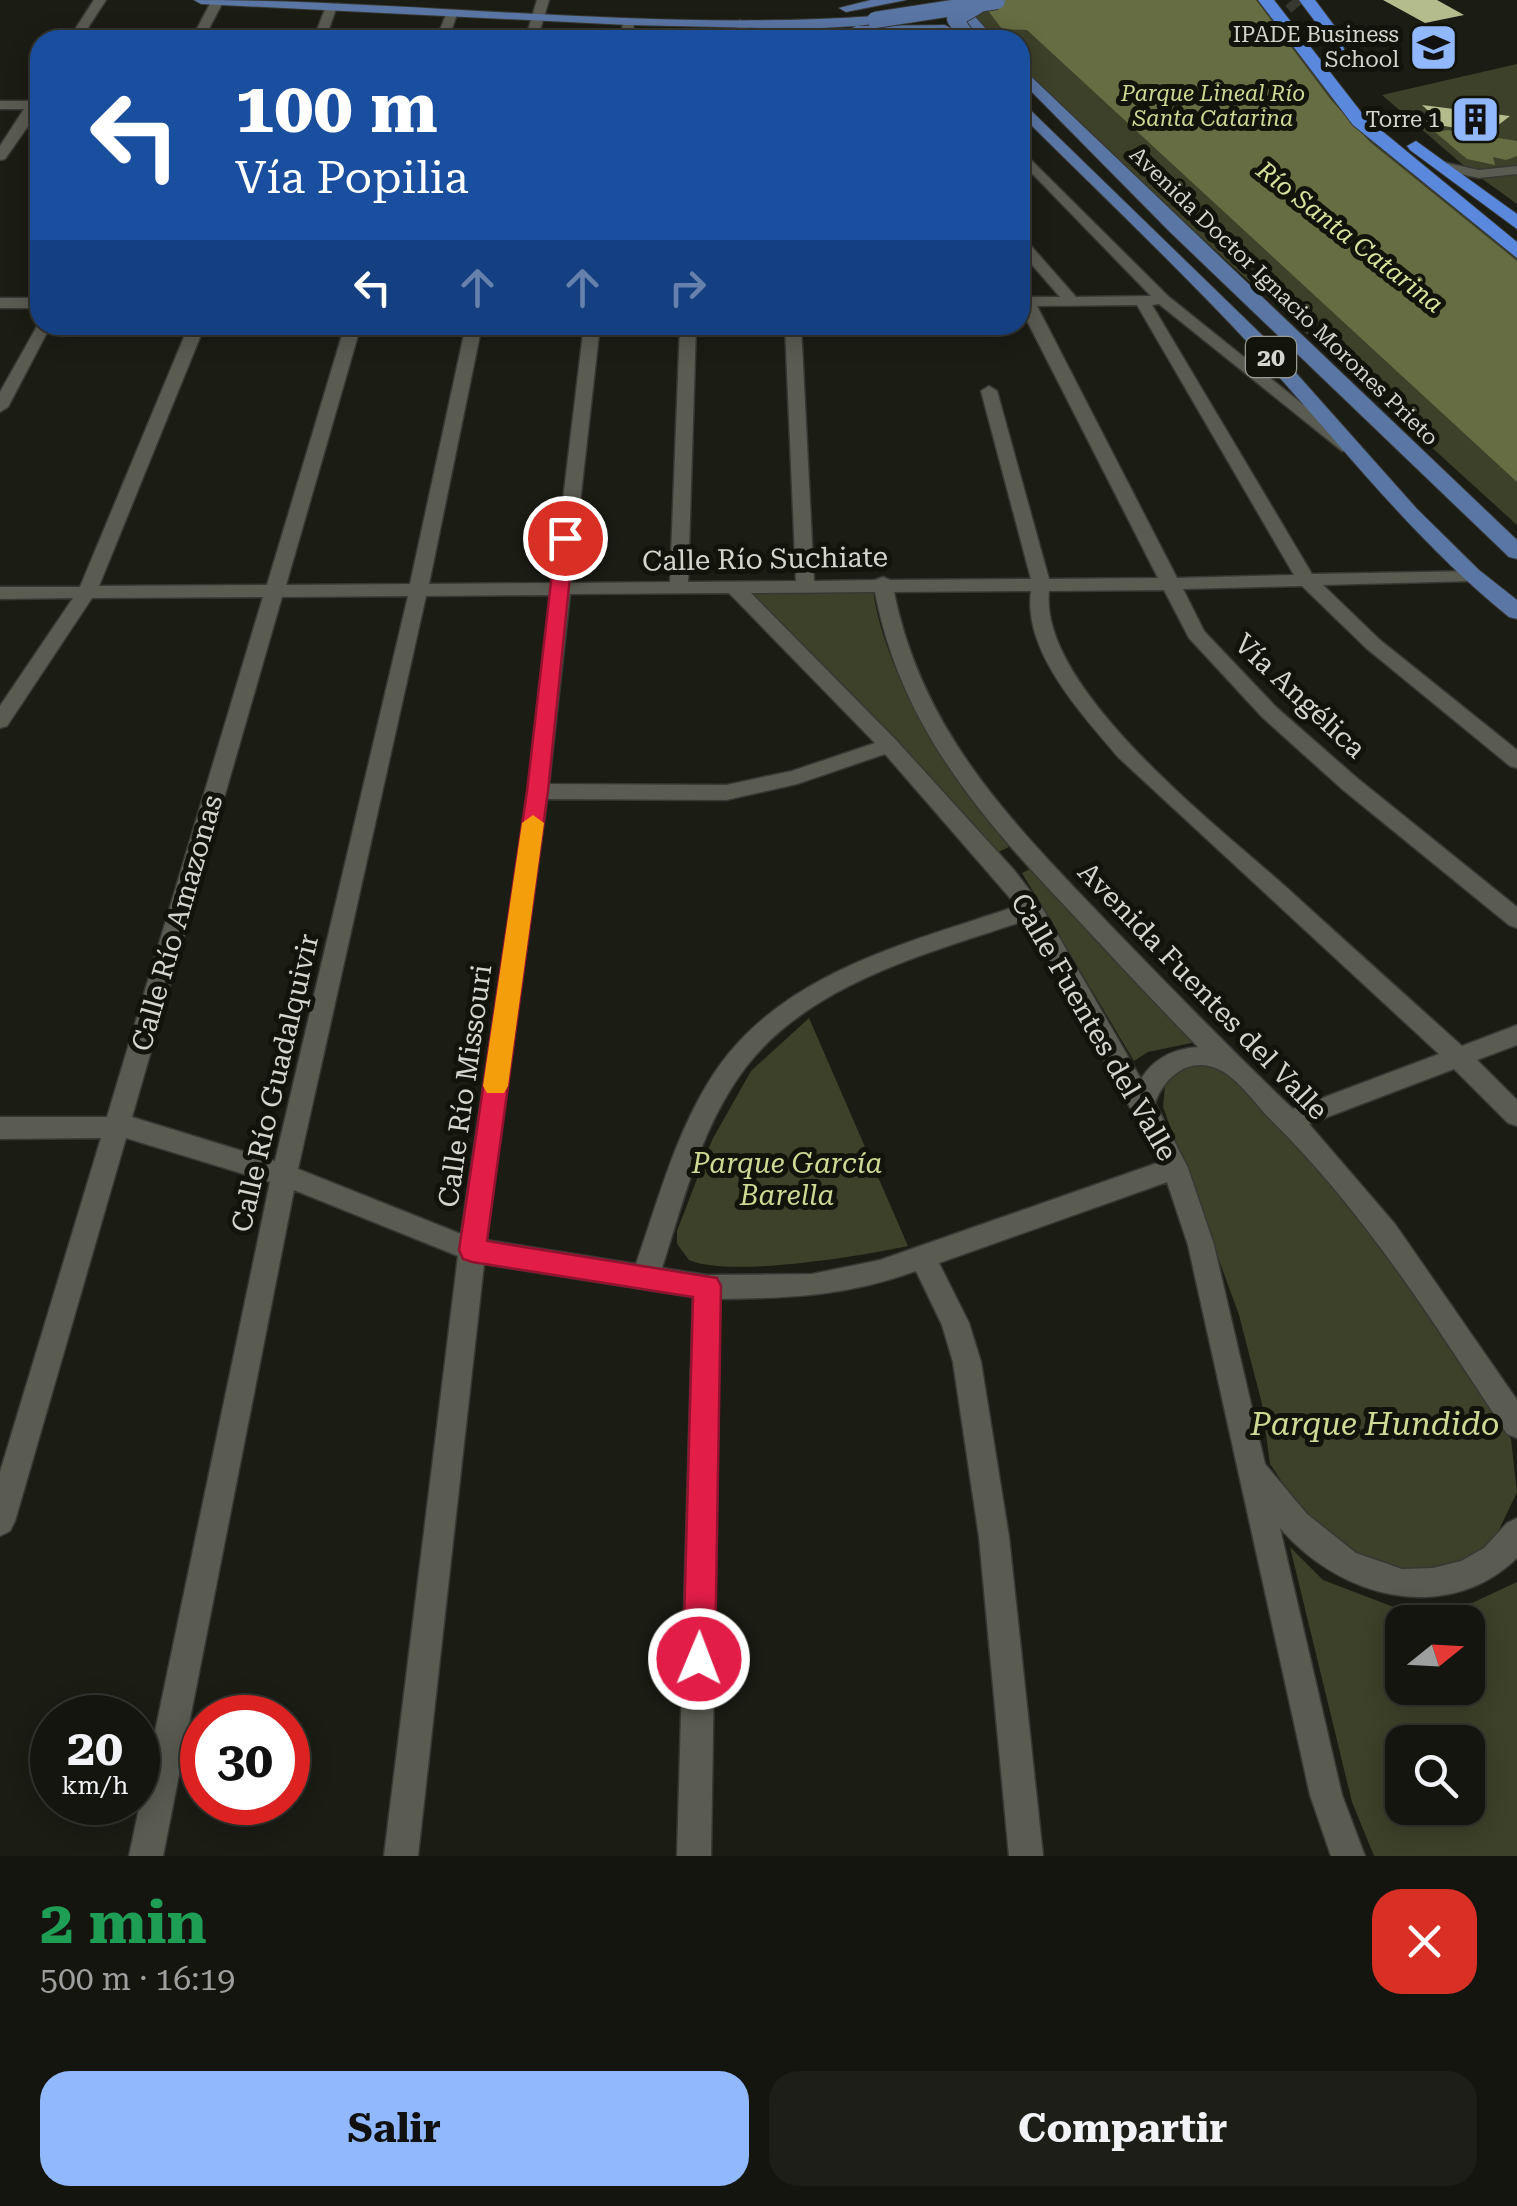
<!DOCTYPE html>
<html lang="es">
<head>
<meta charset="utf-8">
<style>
	:root { --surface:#14150f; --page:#1d1e18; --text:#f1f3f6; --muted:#9d9f9e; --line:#33342f; --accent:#91b8fd }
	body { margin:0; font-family:"Roboto Serif",serif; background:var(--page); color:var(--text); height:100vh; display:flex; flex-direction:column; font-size:38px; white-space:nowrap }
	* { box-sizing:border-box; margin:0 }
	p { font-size:32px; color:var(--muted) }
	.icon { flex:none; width:55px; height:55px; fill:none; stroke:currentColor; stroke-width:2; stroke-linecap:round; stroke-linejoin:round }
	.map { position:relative; height:1856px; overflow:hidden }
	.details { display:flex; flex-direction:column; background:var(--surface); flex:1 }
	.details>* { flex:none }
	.banner { position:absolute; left:30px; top:30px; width:1000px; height:305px; border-radius:30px; box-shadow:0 5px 25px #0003,0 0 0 2px var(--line); background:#1a4fa0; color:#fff; overflow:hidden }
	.needle { width:65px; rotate:72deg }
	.tools { position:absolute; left:1385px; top:1605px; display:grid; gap:20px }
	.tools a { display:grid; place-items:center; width:100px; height:100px; border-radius:20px; background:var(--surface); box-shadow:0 5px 25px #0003,0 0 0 2px var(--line); font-size:50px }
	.speed { position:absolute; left:30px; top:1695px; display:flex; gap:20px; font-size:50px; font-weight:700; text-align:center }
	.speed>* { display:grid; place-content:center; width:130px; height:130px; border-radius:50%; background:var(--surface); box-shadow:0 5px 25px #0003,0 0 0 2px var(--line); line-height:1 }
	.speed small { font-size:25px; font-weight:400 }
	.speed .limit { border:15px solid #d22; background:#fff; color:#111 }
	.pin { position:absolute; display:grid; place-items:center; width:85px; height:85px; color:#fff; margin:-42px; border:5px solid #fff; border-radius:50%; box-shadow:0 2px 10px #0007 }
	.me { position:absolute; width:110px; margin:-55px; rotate:1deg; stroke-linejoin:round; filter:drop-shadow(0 0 8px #0008) }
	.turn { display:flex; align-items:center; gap:35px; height:210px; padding:0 40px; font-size:45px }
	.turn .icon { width:130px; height:130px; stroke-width:2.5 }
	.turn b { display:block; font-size:70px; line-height:85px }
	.lanes { display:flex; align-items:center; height:95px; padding:0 40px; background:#0003; justify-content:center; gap:50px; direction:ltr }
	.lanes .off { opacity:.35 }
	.round { display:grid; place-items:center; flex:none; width:105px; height:105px; border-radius:30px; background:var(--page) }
	.head { display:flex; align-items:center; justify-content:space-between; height:170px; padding:0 40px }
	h1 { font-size:60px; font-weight:700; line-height:75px; color:#1e9e55 }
	.cta { display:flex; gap:20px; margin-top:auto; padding:20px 40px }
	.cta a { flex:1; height:115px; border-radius:30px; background:var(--accent); color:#111; font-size:40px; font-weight:700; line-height:115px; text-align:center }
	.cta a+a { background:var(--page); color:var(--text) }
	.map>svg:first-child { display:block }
	.green { fill:#3d4129; fill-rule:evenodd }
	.water { fill:#666d42 }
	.building { fill:#b4bc8d }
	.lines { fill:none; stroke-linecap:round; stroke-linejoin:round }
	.highway-tunnel { stroke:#373830; stroke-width:18; stroke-dasharray:18 9; stroke-linecap:butt }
	.minor-casing { stroke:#373833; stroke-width:3 }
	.major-casing { stroke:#373833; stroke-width:2 }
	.highway-casing { stroke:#373833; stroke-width:2 }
	.minor { fill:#5a5c52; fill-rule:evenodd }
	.major { fill:#5a76a5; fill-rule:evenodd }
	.highway { fill:#5a88dc; fill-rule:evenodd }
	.major-bridge-casing { stroke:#373833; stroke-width:18; stroke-linecap:butt }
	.major-bridge { stroke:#5a76a5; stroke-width:16 }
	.route { fill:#e11d48; stroke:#92132f; stroke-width:2.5 }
	.slow { fill:#f59e0b }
	.labels { text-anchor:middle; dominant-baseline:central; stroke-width:10; stroke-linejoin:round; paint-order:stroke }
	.far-poi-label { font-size:22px; fill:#d3d5cf; stroke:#12130b; text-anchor:end }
	.far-park-label { font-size:22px; font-style:italic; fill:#ceda93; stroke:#12130b }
	.far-street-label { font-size:22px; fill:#d3d5cf; stroke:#12130b }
	.far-water-label { font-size:25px; font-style:italic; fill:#d7e49c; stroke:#12130b }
	.shield { fill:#12130b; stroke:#999b94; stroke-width:2.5 }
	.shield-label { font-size:25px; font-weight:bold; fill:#d3d5cf }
	.street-label { font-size:28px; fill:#d3d5cf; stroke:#12130b }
	.park-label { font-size:28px; font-style:italic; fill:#ceda93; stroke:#12130b }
	.near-park-label { font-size:32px; font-style:italic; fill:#ceda93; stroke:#12130b }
</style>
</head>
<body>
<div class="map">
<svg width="1517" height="1856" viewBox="0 0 1517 1856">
	<rect width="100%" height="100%" fill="#1b1c14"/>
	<g class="green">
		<polygon points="956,0 1263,0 1351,115 1517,251 1517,525 1195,232 1020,65 1020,40 994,40"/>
		<polygon points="1517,64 1517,204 1463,165 1382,95"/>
		<path d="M873,591c15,98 80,177 136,256l-11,5 -247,-258z"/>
		<polygon points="1030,869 1196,1042 1148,1052 1134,1061 1022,873"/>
		<path d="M809,1018l99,228c-47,10 -177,32 -219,14l-12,-16v-13l35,-91 39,-69z"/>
		<polygon points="1200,1061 1230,1074 1333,1174 1460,1353 1511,1439 1517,1492 1489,1551 1423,1573 1360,1558 1305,1516 1270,1464 1262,1404 1239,1315 1163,1107 1166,1076"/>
		<path d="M1290,1547l33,33 76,29 73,-6 45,-21v274h-143l-22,-54zM1402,1622h66v66h-66zM1402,1742h66v66h-66z"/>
	</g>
	<g class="water">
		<polygon points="980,0 1256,0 1331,100 1370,142 1517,261 1517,482 1027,30 1002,29"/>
		<polygon points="1448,130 1517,141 1517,156 1506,160 1493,157 1495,165 1467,159 1435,132"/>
	</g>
	<g class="building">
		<polygon points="1383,0 1437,0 1464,15 1425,23"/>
		<polygon points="1422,105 1510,116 1488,133 1444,126"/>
	</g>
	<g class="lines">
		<polyline class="highway-tunnel" points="1292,0 1298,7"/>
		<defs>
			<g id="minor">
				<polygon points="94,0 106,0 80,40 68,40"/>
				<polygon points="212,0 224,0 203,40 191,40"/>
				<polygon points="537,0 549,0 537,40 525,40"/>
				<polygon points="327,4 337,6 325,40 313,40"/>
				<polygon points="447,12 457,14 448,40 436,40"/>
				<polygon points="624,18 634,21 632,40 620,40"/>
				<polygon points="740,20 753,32 753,40 741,40 741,33 734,24"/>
				<polygon points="863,27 871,27 873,40 861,40"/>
				<polygon points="40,91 40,109 5,159 0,160 0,146 24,109 0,109 0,101 30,101"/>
				<path d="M1020,149l149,148 187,150 -2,4h-12l-183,-147 -7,1 160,269 165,-3 3,4 -9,6 -148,4 57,55 137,110v18l-7,-2 -144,-118 -64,-62 -119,3 21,42 72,76 81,71 160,129v21l-8,-3 -167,-136 -80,-72 -73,-79 -25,-48 -115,1c-11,97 170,236 237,296 58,53 117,106 176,159l55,-21v20l-40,15 40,40v26l-9,-3 -54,-54 -145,55 86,100 122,176v38l-10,-4c-73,-111 -143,-223 -238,-316 -14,-15 -31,-39 -49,-48 -30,-15 -56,7 -65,33l33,65 26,77 51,219 42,50 49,39 46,16 31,-1 28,-7 23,-13 23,-25 10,-5v40c-72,69 -178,39 -237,-30l62,267 23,61h-34l-21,-61 -122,-550 -21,-63 -228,81 30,60 12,39 28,175 34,319h-34l-30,-319 -26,-175 -11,-37 -26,-54c-70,25 -123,27 -196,28l-9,557h-34l16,-559 -209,-33 -66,592h-34l74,-600 -164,-66 -131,666h-34l141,-674 -144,-44 -111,383 -5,10 -10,5v-64l101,-334 -101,1v-22h107l156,-520 -171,1 -85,128 -7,2v-22l73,-108 -73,1v-12h80l109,-262h16l-106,261 168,-1 78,-260h16l-75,260 124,-1 56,-259h16l-53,259 124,-1 31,-258h16l-29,258 99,-1 10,-257h16l-8,257 108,-1 -11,-256h16l13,256 61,-1 8,-3 7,3 141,-1 -50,-188 8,-5 8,5 52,188 109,-1 -138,-271v-10h40l-40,-46v-13l5,1 51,58 75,-1 -131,-135zM1137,305l157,270 -117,3 -140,-272zM1031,591c-8,61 51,123 88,167l320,296 -146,55c-63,-60 -123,-122 -183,-184 -97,-102 -187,-190 -216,-333zM875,592c26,137 109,229 202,327 40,43 80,86 121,128 -25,2 -44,11 -57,32l-101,-175 -26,-34 -118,-130 -145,-147zM729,593l146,150 -83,28 -66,14 -177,-1 21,-190zM551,595l-23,196 -67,443 -163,-65 128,-573zM408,596l-133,565 -143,-44 150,-520zM885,754l132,152c-106,36 -230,65 -298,160 -41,58 -60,132 -83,198l-150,-24 61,-441 179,1 71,-16zM1027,920l133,242 -280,98 -68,14 -105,1 -45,-7c20,-62 36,-129 72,-184 62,-98 189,-129 293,-164z"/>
				<polygon points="1442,162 1479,170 1517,166 1517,174 1479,178 1437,169 1435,166"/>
				<rect x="0" y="298" width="40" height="10"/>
				<polygon points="40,321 40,325 51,325 8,407 0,412 0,392"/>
			</g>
			<g id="major">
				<path d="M194,0c227,0 455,32 681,16l7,4 -2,3 -23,3 88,-1 7,4 -7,4 -89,1 -7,-4 7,-4 -52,3 -176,-4 -427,-21z"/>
				<polygon points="871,0 906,0 846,12 839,8"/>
				<polygon points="945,0 960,0 996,40 981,40"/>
				<polygon points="1020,66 1517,540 1517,559 1509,557 1170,232 1020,80"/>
				<path d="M1020,100l245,238 152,171 62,61 38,30v19l-8,-2c-98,-79 -172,-178 -257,-270 -75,-81 -155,-156 -232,-233z"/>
			</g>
			<g id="highway">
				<polygon points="1258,0 1274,0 1365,117 1517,242 1517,258 1353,125"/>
				<polygon points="1299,0 1315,0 1339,32 1349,67 1347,71 1333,67 1323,32"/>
				<polygon points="1416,141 1517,214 1517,229 1410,150 1407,146"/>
			</g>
		</defs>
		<use href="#minor" class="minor-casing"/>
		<use href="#major" class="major-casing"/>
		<use href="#highway" class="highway-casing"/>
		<use href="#minor" class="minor"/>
		<use href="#major" class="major"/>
		<use href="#highway" class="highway"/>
		<defs>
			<g id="major-bridge">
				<polyline points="875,20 997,1"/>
				<polyline points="969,40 955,19 977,6"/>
			</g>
		</defs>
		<use href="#major-bridge" class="major-bridge-casing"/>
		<use href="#major-bridge" class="major-bridge"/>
	</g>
	<polygon class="route" points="565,533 574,538 548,791 487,1241 717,1278 721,1286 715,1659 710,1670 699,1674 688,1670 683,1659 693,1297 472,1262 463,1259 459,1250 527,791 556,538"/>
	<polygon class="slow" points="533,815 544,823 508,1086 504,1093 487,1093 483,1086 522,823"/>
	<defs>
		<symbol id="university-square" viewBox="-11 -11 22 22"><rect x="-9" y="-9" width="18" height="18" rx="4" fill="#91b8fd" stroke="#12130b"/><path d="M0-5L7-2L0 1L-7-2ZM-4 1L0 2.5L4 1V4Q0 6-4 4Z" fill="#111"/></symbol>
		<symbol id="building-square" viewBox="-11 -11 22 22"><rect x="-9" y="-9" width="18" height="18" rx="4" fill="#91b8fd" stroke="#12130b"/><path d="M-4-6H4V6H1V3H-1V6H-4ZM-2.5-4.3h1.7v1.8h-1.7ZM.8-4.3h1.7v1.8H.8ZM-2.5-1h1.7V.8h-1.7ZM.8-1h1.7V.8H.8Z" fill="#111"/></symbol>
	</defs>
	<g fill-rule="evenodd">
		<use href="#university-square" x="1406" y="20" width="55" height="55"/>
		<use href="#building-square" x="1448" y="92" width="55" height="55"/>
	</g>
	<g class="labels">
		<g class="far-poi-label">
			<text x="1399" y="34">IPADE Business<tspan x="1399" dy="25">School</tspan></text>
			<text x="1440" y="119">Torre 1</text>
		</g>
		<g class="far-park-label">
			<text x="1213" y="93">Parque Lineal Río<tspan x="1213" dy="25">Santa Catarina</tspan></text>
		</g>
		<g class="far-street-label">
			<text transform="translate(1284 296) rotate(44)">Avenida Doctor Ignacio Morones Prieto</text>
		</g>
		<g class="far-water-label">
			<text transform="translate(1350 237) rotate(38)">Río Santa Catarina</text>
		</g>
		<rect class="shield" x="1246" y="337" width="50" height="40" rx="8"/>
		<g class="shield-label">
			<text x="1271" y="357">20</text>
		</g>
		<g class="street-label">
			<text transform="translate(765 559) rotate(-1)">Calle Río Suchiate</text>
			<text transform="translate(1300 696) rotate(43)">Vía Angélica</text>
			<text transform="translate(177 923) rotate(-74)">Calle Río Amazonas</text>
			<text transform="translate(1203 991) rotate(46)">Avenida Fuentes del Valle</text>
			<text transform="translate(1094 1027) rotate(60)">Calle Fuentes del Valle</text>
			<text transform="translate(275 1083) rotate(-77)">Calle Río Guadalquivir</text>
			<text transform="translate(465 1086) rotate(-82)">Calle Río Missouri</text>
		</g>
		<g class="park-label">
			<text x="787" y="1163">Parque García<tspan x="787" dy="32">Barella</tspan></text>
		</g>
		<g class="near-park-label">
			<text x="1375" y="1424">Parque Hundido</text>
		</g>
	</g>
</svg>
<div class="tools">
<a><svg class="needle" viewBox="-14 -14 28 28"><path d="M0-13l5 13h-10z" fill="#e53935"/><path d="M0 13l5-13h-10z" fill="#9d9f9e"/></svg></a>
<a><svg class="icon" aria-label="search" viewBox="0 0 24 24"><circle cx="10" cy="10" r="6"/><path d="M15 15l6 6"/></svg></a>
</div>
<div class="speed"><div>20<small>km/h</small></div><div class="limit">30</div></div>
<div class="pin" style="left:565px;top:538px;background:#d93025"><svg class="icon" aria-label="arrive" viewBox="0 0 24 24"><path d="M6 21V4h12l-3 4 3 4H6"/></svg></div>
<svg class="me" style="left:699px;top:1659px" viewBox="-20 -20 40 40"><circle r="17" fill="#e11d48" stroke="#fff" stroke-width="3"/><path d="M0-11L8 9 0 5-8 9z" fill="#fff"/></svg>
<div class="banner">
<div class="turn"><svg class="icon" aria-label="left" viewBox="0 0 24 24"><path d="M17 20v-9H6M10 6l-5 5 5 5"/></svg><div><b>100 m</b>Vía Popilia</div></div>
<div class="lanes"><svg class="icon" aria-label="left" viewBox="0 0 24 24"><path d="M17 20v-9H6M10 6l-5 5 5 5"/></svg><svg class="icon off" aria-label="ahead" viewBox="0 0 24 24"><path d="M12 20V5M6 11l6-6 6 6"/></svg><svg class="icon off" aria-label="ahead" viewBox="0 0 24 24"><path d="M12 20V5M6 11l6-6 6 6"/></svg><svg class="icon off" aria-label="right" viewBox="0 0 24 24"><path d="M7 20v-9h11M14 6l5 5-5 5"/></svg></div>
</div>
</div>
<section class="details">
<div class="head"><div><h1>2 min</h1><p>500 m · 16:19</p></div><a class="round" style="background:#d93025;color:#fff"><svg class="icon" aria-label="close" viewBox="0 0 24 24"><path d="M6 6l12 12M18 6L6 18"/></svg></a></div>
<div class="cta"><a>Salir</a><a>Compartir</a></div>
</section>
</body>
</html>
